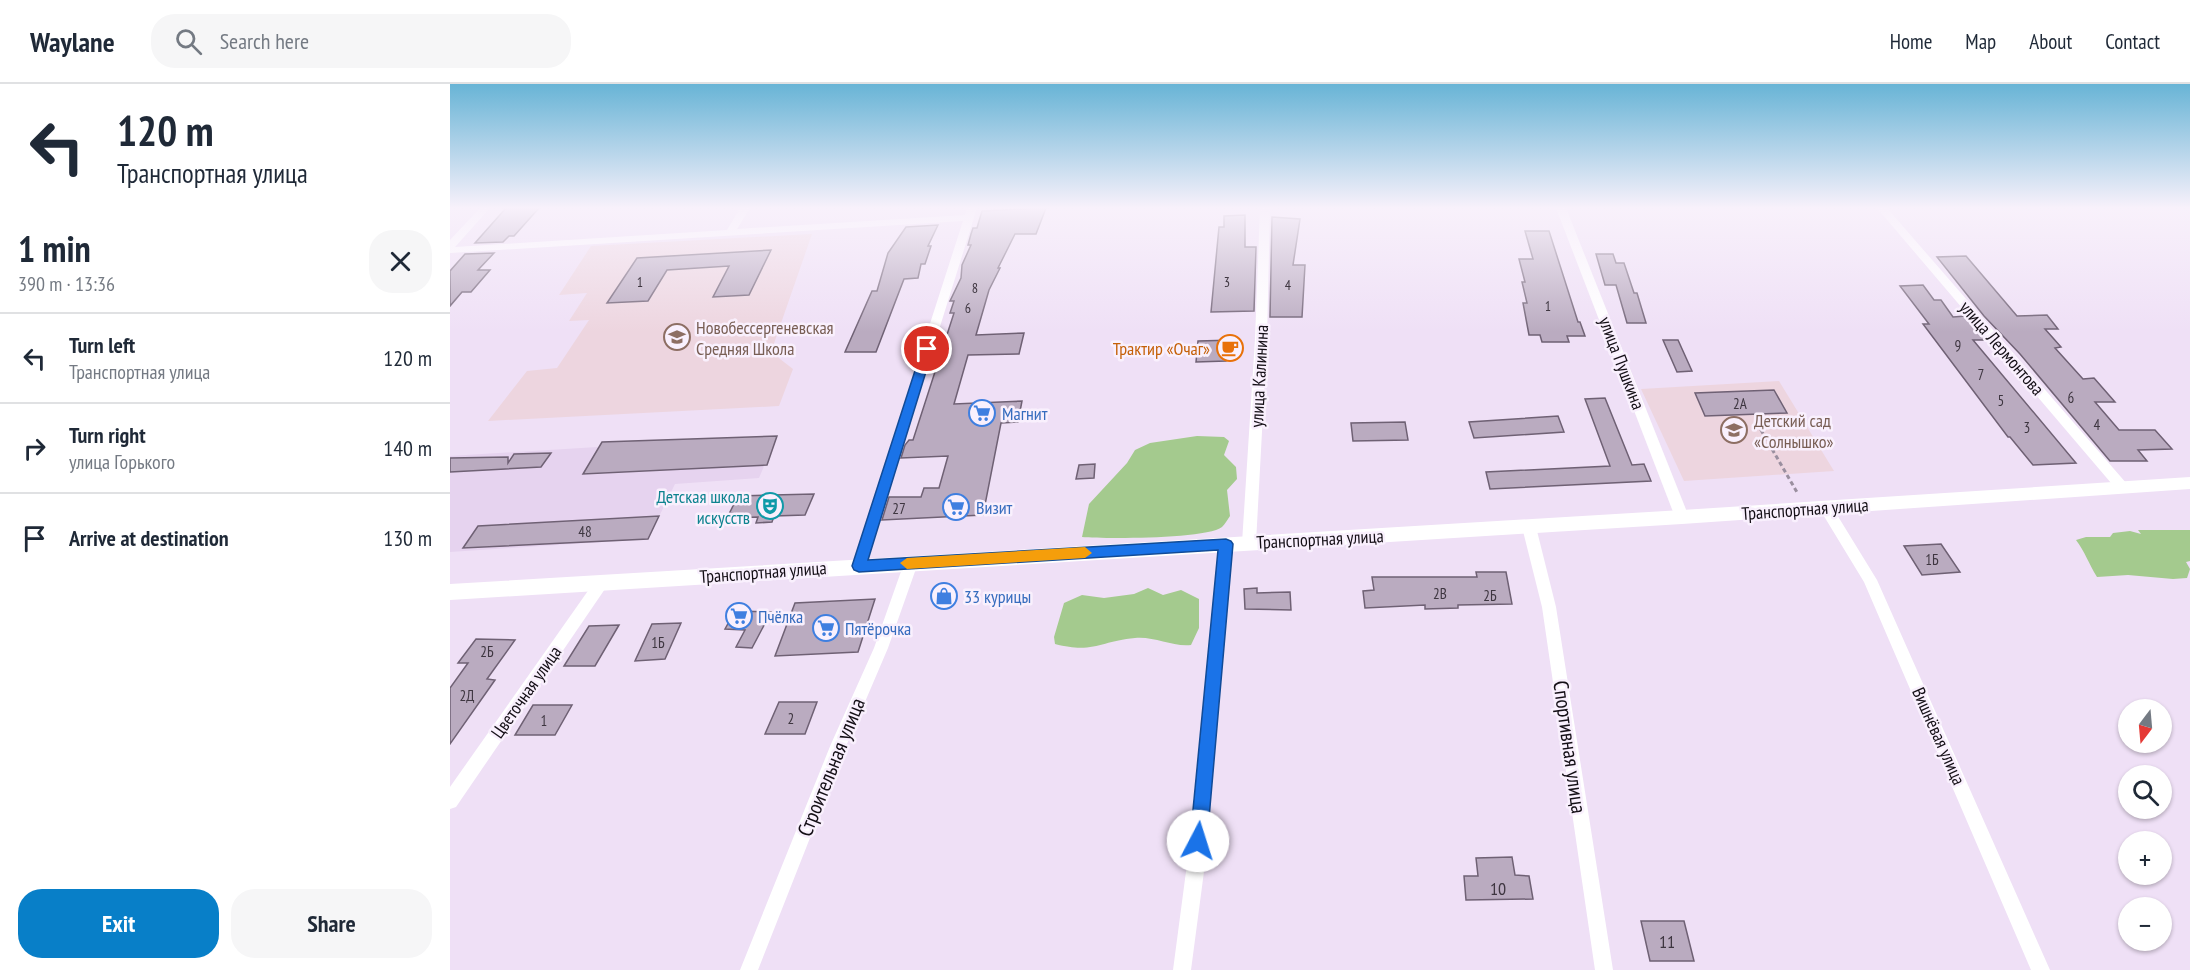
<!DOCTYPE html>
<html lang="en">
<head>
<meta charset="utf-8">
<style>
	:root { --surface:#fff; --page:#f6f6f7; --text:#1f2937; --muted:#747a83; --line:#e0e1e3; --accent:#087fc8 }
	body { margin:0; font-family:"PT Sans Narrow",sans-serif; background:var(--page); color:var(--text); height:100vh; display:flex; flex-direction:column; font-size:22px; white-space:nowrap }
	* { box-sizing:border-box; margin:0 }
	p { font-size:20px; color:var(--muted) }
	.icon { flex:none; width:33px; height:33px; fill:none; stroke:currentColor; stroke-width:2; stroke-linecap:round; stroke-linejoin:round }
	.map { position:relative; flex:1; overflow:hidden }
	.panel { display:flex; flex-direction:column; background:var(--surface); width:450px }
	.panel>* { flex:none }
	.guide { background:#fff; color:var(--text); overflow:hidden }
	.needle { width:39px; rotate:196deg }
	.controls { position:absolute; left:1668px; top:615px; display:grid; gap:12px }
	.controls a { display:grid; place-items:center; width:54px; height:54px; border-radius:50%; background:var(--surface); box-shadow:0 2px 4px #0004; font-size:30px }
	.pin { position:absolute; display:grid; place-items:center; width:51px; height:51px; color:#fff; margin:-26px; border:3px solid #fff; border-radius:50%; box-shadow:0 2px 6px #0007 }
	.me { position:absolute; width:66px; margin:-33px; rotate:5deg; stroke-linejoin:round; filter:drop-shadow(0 0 4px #0008) }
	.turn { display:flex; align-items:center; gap:21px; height:126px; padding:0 18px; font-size:27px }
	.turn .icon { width:78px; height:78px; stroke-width:2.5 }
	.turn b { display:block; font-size:42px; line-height:51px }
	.round { display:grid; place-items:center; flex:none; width:63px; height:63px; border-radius:24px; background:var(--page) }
	.overview { display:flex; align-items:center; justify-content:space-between; height:102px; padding:0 18px }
	h1 { font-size:36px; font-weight:600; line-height:45px }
	.button { display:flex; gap:12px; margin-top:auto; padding:12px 18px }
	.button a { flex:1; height:69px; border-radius:24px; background:var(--accent); color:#fff; font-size:24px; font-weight:600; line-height:69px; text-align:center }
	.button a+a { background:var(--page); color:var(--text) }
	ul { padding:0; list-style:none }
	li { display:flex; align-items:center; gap:18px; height:90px; padding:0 18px; border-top:2px solid var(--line) }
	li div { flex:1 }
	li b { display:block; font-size:22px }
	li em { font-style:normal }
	header { display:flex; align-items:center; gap:36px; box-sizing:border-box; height:84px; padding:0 30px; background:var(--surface); border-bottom:2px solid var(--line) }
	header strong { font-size:28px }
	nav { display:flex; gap:33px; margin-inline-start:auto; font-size:21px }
	.search { width:420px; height:54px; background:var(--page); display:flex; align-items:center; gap:15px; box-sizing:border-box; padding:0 21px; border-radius:24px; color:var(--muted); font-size:22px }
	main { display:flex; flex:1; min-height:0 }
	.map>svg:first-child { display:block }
	.built { fill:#e6d3ef }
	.education { fill:#edd5df }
	.green { fill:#a4ca8e }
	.building { fill:#baabc0; stroke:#6f6174; stroke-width:1.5 }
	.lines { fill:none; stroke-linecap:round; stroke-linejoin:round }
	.path { stroke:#9a8f9f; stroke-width:3; stroke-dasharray:4.5 3; stroke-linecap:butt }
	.minor { fill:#fff; fill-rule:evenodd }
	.tertiary { fill:#fff; fill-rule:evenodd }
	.route { fill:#1a73e8; stroke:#114b97; stroke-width:1.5 }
	.slow { fill:#f59e0b }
	.labels { text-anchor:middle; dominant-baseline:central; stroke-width:5; stroke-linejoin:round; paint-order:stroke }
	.far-number-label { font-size:14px; fill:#3e3640 }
	.number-label { font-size:15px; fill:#3e3640 }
	.education-label { font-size:18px; fill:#785e54; stroke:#f9f0fd; text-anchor:start }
	.food-label { font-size:18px; fill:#c56008; stroke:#f9f0fd; text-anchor:end }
	.street-label { font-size:18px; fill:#140f16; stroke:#f9f0fd }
	.shop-label { font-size:18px; fill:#366cbe; stroke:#f9f0fd; text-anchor:start }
	.culture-label { font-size:18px; fill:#0d838f; stroke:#f9f0fd; text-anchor:end }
	.near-number-label { font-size:18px; fill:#3e3640 }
	.near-street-label { font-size:21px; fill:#140f16; stroke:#f9f0fd }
</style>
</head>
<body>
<header>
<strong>Waylane</strong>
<div class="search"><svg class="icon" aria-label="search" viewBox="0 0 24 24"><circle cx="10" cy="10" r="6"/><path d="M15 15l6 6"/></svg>Search here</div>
<nav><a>Home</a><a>Map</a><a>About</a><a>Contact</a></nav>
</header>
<main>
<section class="panel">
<div class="guide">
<div class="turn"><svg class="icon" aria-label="left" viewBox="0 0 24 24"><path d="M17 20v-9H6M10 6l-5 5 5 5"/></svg><div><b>120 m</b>Транспортная улица</div></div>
</div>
<div class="overview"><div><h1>1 min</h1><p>390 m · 13:36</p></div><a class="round"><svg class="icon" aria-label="close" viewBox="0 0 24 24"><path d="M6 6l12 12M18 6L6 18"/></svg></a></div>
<ul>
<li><svg class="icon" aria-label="left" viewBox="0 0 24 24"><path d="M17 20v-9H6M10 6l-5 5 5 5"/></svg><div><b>Turn left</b><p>Транспортная улица</p></div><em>120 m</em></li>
<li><svg class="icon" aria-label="right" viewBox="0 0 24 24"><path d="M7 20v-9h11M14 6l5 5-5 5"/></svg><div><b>Turn right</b><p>улица Горького</p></div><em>140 m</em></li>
<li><svg class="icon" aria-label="arrive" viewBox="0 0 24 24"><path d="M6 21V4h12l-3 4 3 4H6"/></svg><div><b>Arrive at destination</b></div><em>130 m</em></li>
</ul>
<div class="button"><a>Exit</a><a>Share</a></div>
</section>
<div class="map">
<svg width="1740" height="886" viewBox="0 0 1740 886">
	<rect width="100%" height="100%" fill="#efe0f6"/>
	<polygon class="built" points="327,352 309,394 225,400 198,455 0,468 0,372"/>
	<g class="education">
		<polygon points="362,150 321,268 343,285 329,322 38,337 77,287 107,284 139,236 119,237 137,209 109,211 141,162"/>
		<polygon points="1329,297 1384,387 1234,397 1191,305"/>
	</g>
	<g class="green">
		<path d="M747,352l27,1 5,4 -5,14 12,12 1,12 -10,11 3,26c-2,3 -5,8 -8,11 -15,12 -117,12 -140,10l7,-33 38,-41 8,-13 15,-7z"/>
		<path d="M1688,446h52v31l-4,1 4,7 -3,9 -14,1 -45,-4 -31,2c-8,-13 -12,-25 -21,-37l10,-3h24l3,-4 17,-2 11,3z"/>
		<path d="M698,504l15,7 18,-5 18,9v29l-8,17c-19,2 -37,-9 -56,-7 -34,3 -42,16 -80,6l-1,-7 10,-34 18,-8 22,3 30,-4z"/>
	</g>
	<g class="building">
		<polygon points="56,124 89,124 64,152 59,152 53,158 25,159"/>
		<polygon points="596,124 586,150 565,150 548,184 550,184 539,206 526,251 574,249 569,270 518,271 504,320 572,317 568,338 551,339 533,431 432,436 439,413 471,413 474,404 489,404 498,372 451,374 455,361 459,356 463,356 504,229 500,229 504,217 500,217 511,194 512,181 521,161 518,161 521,150 523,144 527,144 532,127"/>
		<polygon points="795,131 795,163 806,163 804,227 761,228 769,143 774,143 774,132"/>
		<polygon points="822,133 850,135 843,181 855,181 852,233 820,233"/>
		<polygon points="488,141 478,162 481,162 475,180 471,180 468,194 454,195 426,268 395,268 422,207 427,207 438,169 456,143"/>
		<polygon points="1075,147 1099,147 1128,238 1130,238 1135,252 1117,252 1119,258 1092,258 1090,251 1079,251 1073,219 1077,219 1072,198 1075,198 1069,175 1083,175"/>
		<polygon points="321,166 299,211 263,213 279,182 217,186 198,217 157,219 187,174"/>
		<polygon points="44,169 28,186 40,186 21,208 12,208 0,222 0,187 15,170"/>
		<polygon points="1146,170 1163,170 1166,179 1174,179 1184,209 1187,209 1196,239 1177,239 1166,201 1155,201"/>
		<polygon points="1516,172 1567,232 1597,231 1608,245 1595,245 1611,263 1605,264 1633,295 1644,294 1665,318 1645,318 1669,346 1705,346 1722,365 1688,366 1697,377 1660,377 1570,270 1534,232 1487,173"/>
		<polygon points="1473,201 1484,216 1491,216 1503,233 1516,232 1536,256 1523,256 1626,379 1583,381 1560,353 1558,353 1473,240 1479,240 1450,202"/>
		<polygon points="785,256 784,272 777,272 776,277 746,278 748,257"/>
		<polygon points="1213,256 1228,256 1242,287 1227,288"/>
		<polygon points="1324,306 1337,329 1255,332 1245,309"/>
		<polygon points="1155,314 1182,381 1194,380 1201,397 1040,405 1036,388 1160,382 1135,315"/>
		<polygon points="1108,332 1114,348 1024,354 1019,338"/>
		<polygon points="955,338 958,356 903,357 901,339"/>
		<polygon points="327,352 317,381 133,390 152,358"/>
		<polygon points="101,369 91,383 0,388 0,374 58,373 58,379 64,370"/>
		<polygon points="645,380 644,394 626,395 629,381"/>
		<polygon points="364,410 355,431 324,432 322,438 306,439 308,433 277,434 288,412"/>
		<polygon points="209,432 198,455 13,464 28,442"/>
		<polygon points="1491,460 1510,488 1472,491 1454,462"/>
		<polygon points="1026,488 1056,488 1062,520 1008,521 1008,524 975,525 975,521 915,524 913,507 924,506 922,493 1027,493"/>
		<polygon points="807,504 807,509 840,508 841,526 795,525 794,505"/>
		<polygon points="425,515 408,568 325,572 345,519"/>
		<polygon points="285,527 321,528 302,564 286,563 295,546 275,545"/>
		<polygon points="231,539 215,575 185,577 202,540"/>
		<polygon points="169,541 145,582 114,582 139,542"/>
		<polygon points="26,555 65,556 37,595 45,596 0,660 0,604 18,579 8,579"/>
		<polygon points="329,618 367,618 355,650 315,650"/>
		<polygon points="83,621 122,621 105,651 65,651"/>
		<polygon points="1062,773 1065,791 1079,792 1083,815 1016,816 1014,792 1028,792 1026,774"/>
		<polygon points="1191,837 1234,837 1244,877 1200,877"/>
	</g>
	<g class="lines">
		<polyline class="path" points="1307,339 1348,410"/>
		<g class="minor">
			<polygon points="30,124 40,124 5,163 277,146 290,124 300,124 287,145 515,131 517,124 527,124 414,486 404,486 402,482 513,137 0,169 0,156"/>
			<polygon points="810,124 820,124 817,255 806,459 804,463 794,463 792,459 805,255"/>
			<polygon points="1106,124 1116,124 1239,433 1237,437 1232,438 1225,433"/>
			<polygon points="1427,124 1437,124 1677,400 1679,403 1677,406 1667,406"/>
			<polygon points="1376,419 1381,421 1427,496 1600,886 1581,886 1414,498 1369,424"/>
			<polygon points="1079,438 1086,443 1106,523 1163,886 1145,886 1092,523 1072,443"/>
			<polygon points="776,455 781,456 783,460 755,780 741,886 723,886 737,780 769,460 771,456"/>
			<polygon points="461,474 466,475 468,479 438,564 397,660 308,886 290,886 381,660 424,564 454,479 456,475"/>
			<polygon points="152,492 157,494 159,498 157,502 6,723 0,725 0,703 147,494"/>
		</g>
		<polygon class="tertiary" points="1740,393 1740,405 1232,440 0,516 0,500 1232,426"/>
	</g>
	<linearGradient id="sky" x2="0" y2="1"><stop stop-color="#68b4d6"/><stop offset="0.5" stop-color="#f8f1fb"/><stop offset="1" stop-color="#f8f1fb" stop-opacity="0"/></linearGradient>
	<rect width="1740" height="248" fill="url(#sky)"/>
	<polygon class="route" points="477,261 483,265 418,476 776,455 781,457 783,460 757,757 755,763 748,766 742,763 740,757 768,466 409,488 404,486 402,482 472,265"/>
	<polygon class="slow" points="635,463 642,469 635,474 457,485 450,479 457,474"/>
	<defs>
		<symbol id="school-ring" viewBox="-11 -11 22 22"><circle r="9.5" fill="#f9f0fd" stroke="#8d6e63" stroke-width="1.5"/><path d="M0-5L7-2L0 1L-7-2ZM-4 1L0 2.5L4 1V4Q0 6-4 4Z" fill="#8d6e63"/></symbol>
		<symbol id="cafe-ring" viewBox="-11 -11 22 22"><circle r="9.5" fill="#f9f0fd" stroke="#e8710a" stroke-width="1.5"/><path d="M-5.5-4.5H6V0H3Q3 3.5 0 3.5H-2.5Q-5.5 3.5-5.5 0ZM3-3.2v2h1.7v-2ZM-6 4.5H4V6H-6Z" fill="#e8710a"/></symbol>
		<symbol id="supermarket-ring" viewBox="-11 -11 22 22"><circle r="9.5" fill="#f9f0fd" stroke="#3f7fe0" stroke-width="1.5"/><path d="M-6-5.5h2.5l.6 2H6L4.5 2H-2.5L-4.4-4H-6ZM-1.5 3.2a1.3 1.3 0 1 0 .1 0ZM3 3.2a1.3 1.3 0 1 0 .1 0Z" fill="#3f7fe0"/></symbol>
		<symbol id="theatre-ring" viewBox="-11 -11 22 22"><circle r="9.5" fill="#f9f0fd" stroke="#0f9aa8" stroke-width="1.5"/><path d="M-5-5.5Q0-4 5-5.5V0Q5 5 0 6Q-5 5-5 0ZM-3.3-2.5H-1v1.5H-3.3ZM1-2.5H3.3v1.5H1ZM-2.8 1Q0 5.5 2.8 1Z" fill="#0f9aa8"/></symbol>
		<symbol id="shop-ring" viewBox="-11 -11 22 22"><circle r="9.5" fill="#f9f0fd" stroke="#3f7fe0" stroke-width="1.5"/><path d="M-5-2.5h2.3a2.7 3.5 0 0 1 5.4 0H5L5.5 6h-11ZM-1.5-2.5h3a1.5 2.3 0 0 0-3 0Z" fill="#3f7fe0"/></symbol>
	</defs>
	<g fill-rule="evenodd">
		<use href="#school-ring" x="212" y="238" width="30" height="30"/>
		<use href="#cafe-ring" x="765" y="249" width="30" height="30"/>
		<use href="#supermarket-ring" x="517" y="314" width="30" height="30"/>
		<use href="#school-ring" x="1269" y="331" width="30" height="30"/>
		<use href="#theatre-ring" x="305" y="407" width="30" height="30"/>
		<use href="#supermarket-ring" x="491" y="408" width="30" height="30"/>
		<use href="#shop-ring" x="479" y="497" width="30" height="30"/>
		<use href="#supermarket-ring" x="274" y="517" width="30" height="30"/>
		<use href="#supermarket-ring" x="361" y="529" width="30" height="30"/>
	</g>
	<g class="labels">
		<g class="far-number-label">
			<text x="190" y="198">1</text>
			<text x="777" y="198">3</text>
			<text x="838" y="201">4</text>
			<text x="525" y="204">8</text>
			<text x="1098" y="222">1</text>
			<text x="518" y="224">6</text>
		</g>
		<g class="number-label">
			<text x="1508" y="261">9</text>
			<text x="1531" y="290">7</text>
			<text x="1621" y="313">6</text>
			<text x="1551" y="316">5</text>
			<text x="1290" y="319">2А</text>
			<text x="1647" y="340">4</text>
			<text x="1577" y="343">3</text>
			<text x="449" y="424">27</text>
			<text x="135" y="447">48</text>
			<text x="1482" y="475">1Б</text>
			<text x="990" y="509">2В</text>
			<text x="1040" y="511">2Б</text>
			<text x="208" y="558">1Б</text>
			<text x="37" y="567">2Б</text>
			<text x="17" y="611">2Д</text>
			<text x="341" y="634">2</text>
			<text x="94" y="636">1</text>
		</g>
		<g class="education-label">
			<text x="246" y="243">Новобессергеневская<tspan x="246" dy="21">Средняя Школа</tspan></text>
			<text x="1304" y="336">Детский сад<tspan x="1304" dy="21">«Солнышко»</tspan></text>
		</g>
		<g class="food-label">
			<text x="760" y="264">Трактир «Очаг»</text>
		</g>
		<g class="street-label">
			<text transform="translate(1552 264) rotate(49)">улица Лермонтова</text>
			<text transform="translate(1172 279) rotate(69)">улица Пушкина</text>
			<text transform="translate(809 292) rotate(-87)">улица Калинина</text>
			<text transform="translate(1355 425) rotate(-4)">Транспортная улица</text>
			<text transform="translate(870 455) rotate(-3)">Транспортная улица</text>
			<text transform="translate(313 488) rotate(-4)">Транспортная улица</text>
			<text transform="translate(76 608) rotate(-55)">Цветочная улица</text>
			<text transform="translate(1489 652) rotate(66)">Вишнёвая улица</text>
		</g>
		<g class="shop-label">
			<text x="552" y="329">Магнит</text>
			<text x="526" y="423">Визит</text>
			<text x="514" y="512">33 курицы</text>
			<text x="308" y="532">Пчёлка</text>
			<text x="395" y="544">Пятёрочка</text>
		</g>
		<g class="culture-label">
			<text x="300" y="412">Детская школа<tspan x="300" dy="21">искусств</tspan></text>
		</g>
		<g class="near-number-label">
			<text x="1048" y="804">10</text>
			<text x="1217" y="857">11</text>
		</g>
		<g class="near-street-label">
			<text transform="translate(1120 663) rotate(82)">Спортивная улица</text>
			<text transform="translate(381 683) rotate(-68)">Строительная улица</text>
		</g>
	</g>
</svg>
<div class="controls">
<a><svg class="needle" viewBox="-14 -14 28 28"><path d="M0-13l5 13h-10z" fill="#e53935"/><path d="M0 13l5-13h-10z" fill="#747a83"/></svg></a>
<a><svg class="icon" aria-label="search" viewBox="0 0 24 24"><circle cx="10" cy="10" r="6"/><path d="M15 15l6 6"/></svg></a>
<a>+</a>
<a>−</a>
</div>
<div class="pin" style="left:477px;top:265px;background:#d93025"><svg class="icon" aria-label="arrive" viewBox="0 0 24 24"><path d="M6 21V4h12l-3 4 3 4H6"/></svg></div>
<svg class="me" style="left:748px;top:757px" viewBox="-20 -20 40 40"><circle r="19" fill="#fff"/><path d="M0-13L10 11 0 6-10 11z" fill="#1a73e8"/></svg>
</div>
</main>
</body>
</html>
